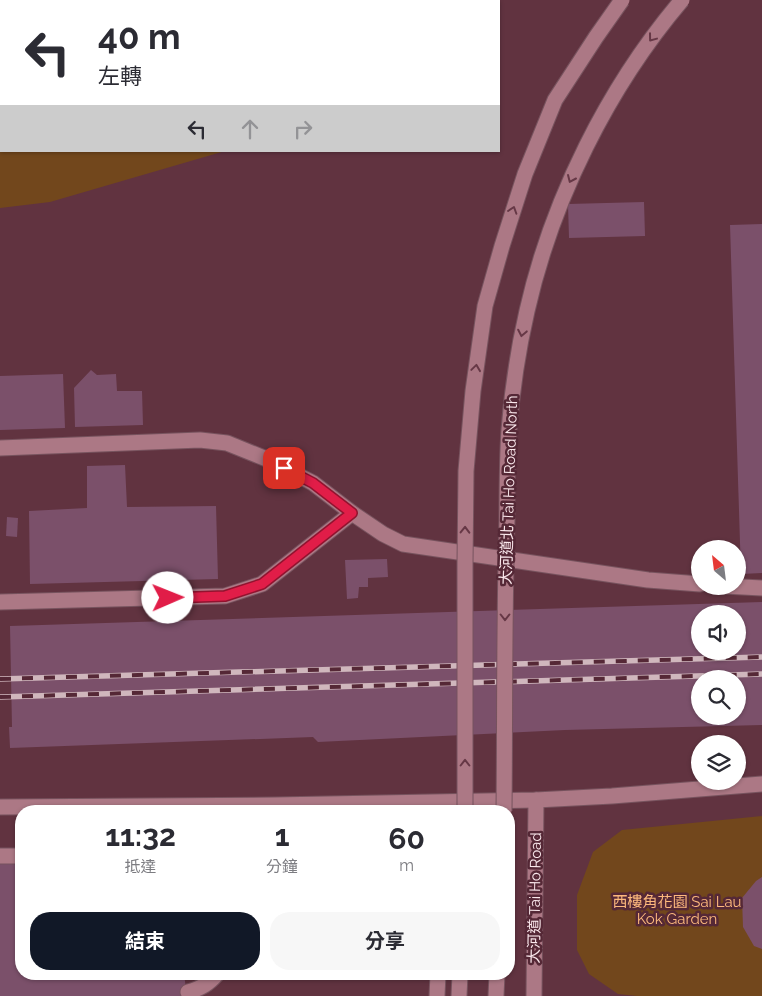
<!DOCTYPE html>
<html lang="zh-TW">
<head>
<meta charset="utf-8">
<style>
	:root { --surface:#fff; --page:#f7f7f7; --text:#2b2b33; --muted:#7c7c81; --accent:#111827 }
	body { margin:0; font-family:Raleway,"Noto Sans TC",sans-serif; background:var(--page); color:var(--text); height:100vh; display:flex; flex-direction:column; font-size:19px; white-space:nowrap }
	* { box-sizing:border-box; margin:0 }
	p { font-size:16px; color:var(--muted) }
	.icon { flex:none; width:28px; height:28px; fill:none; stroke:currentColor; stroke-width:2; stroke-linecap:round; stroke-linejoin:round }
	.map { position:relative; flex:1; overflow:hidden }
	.drawer { position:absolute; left:15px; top:805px; width:500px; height:175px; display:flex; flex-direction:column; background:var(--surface); border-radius:20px; box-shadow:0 1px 4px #0004 }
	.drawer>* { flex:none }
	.top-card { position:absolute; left:0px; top:0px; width:500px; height:152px; box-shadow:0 1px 4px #0004; background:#fff; color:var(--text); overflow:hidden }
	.needle { width:32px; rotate:332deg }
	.fabs { position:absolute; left:691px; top:540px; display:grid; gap:10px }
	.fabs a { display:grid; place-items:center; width:55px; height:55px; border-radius:50%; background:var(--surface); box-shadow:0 1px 4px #0004; font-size:25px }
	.pin { position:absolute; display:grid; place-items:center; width:42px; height:42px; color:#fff; margin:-21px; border-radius:10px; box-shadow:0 2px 8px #0006 }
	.me { position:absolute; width:55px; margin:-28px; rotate:89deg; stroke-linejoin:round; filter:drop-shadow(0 0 4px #0008) }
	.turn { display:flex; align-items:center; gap:18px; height:105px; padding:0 15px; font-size:22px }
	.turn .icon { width:65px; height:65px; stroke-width:2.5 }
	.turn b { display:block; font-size:35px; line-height:42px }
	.lanes { display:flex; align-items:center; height:48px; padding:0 15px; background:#0003; justify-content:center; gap:25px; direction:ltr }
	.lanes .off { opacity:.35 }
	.eta { display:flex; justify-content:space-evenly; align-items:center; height:85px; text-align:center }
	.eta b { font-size:30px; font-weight:700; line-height:35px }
	.primary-button { display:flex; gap:10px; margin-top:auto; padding:10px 15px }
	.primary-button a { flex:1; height:58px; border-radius:20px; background:var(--accent); color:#fff; font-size:20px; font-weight:700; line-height:58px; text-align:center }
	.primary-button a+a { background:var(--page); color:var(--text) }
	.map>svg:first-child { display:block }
	.green { fill:#72471c }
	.building { fill:#7b506a; fill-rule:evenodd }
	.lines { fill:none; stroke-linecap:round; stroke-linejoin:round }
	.lane-casing { stroke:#77535e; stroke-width:17 }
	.secondary-casing { stroke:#77535e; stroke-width:17 }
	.lane { stroke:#ac7885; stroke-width:15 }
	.secondary { stroke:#ac7885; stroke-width:15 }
	.rail-casing { stroke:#d0b7bd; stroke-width:5.5 }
	.rail { stroke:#552836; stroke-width:4; stroke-dasharray:11; stroke-linecap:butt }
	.secondary-bridge-casing { stroke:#77535e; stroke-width:17; stroke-linecap:butt }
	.secondary-bridge { stroke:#ac7885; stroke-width:15 }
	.oneway { stroke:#663846 }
	.route-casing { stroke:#92132f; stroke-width:12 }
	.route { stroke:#e11d48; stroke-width:9 }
	.labels { text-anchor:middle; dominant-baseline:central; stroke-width:5; stroke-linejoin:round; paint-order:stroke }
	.street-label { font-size:15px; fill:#fbe9ed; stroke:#552836 }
	.park-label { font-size:15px; fill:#fdb97d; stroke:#552836 }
</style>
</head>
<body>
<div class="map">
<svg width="762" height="996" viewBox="0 0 762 996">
	<rect width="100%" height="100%" fill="#613340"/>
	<g class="green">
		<polygon points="107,0 469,0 466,1 95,1"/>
		<polygon points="1,15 1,151 225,151 50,202 0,208 0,16"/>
		<polygon points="762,816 762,996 637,996 618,994 589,974 577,950 577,895 593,852 622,830"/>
	</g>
	<g class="building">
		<polygon points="644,202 645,236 569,238 568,204"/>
		<polygon points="762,224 762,573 741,574 730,225"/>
		<polygon points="91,370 97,375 116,374 117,391 142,391 143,425 75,427 74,388"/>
		<polygon points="63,374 65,428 0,430 0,376"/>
		<polygon points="125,465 127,507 216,506 218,579 30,584 29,511 87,508 87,466"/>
		<polygon points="7,517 18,518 17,537 6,536"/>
		<polygon points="387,559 388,577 368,578 368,587 359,587 358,598 347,599 345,560"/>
		<path d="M762,602v123l-197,5 -247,12 -5,-5 -303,11 -1,-21h3l-2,-101zM700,614h38v37h-38zM700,679h38v37h-38z"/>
		<polygon points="21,848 21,974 184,974 187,996 0,996 0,849"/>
		<polygon points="762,877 762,949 754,946 743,927 742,898 756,881"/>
	</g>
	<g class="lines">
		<defs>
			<g id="lane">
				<polyline points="0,448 200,440 227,443 269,460 313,483 352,513 383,534 403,544 648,580 700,584"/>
				<polyline points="724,586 762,588"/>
				<polyline points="0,602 225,596 262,584 352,513"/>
				<polyline points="0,856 21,856"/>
				<path d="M188,992c14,-4 20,-8 29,-18"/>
			</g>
			<g id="secondary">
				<polyline points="0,807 275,805 536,800 612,796 762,784"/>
				<polyline points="437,996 438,974"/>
				<polyline points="459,996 460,974"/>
				<polyline points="496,996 497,974"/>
				<polyline points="534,996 536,800"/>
			</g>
		</defs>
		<use href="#lane" class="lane-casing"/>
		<use href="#secondary" class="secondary-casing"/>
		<use href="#lane" class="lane"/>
		<use href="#secondary" class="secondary"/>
		<defs>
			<g id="rail">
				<polyline points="0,679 762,657"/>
				<polyline points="0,697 762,674"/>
			</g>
		</defs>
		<use href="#rail" class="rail-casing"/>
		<use href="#rail" class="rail"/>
		<defs>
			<g id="secondary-bridge">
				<polyline points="465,811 465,564 466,471 473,391 485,306 502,246 525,174 555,100 596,37 622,0"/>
				<path d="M504,811c1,-97 0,-194 3,-291 0,-30 0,-60 2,-90 3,-40 9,-80 18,-119 25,-111 81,-224 155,-311"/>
			</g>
		</defs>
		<use href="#secondary-bridge" class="secondary-bridge-casing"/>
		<use href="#secondary-bridge" class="secondary-bridge"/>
	</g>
	<defs><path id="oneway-chevron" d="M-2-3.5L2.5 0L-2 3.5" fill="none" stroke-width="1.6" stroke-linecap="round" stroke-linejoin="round" transform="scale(1.25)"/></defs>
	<g class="oneway">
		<use href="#oneway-chevron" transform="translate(652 38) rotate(127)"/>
		<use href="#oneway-chevron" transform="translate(571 179) rotate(114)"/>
		<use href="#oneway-chevron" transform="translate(513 210) rotate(-72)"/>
		<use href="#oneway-chevron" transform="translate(522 333) rotate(101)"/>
		<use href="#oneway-chevron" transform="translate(476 368) rotate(-82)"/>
		<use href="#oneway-chevron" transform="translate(465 530) rotate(-89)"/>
		<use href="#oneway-chevron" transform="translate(505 617) rotate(90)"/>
		<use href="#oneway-chevron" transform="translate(465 763) rotate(-90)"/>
	</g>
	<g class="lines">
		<defs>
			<polyline id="route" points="168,598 225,596 262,584 352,513 313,483 284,468"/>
		</defs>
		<use href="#route" class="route-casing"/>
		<use href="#route" class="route"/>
	</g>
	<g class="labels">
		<g class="street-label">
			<text transform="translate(509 490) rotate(-88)">大河道北 Tai Ho Road North</text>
			<text transform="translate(535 898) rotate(-89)">大河道 Tai Ho Road</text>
		</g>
		<g class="park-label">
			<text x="677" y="902">西樓角花園 Sai Lau<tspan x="677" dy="17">Kok Garden</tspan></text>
		</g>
	</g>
</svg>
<div class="fabs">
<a><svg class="needle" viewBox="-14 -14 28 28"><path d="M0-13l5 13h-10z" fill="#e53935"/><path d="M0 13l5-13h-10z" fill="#7c7c81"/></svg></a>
<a><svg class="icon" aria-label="sound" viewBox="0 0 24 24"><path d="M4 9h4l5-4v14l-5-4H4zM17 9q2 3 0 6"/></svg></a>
<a><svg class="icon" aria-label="search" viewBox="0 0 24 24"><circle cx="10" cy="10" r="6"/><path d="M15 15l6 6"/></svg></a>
<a><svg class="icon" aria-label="layers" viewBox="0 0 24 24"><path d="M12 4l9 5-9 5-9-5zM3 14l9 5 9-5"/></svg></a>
</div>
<div class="pin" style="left:284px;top:468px;background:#d93025"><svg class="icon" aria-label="arrive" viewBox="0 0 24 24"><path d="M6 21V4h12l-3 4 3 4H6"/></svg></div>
<svg class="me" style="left:168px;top:598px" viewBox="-20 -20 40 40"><circle r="19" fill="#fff"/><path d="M0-13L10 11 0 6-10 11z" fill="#e11d48"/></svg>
<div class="top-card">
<div class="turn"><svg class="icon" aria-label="left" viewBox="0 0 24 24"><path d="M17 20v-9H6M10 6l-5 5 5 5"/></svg><div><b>40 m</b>左轉</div></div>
<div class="lanes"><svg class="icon" aria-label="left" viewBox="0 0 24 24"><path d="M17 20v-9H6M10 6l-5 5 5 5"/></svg><svg class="icon off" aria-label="ahead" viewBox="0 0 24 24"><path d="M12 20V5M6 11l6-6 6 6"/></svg><svg class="icon off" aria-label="right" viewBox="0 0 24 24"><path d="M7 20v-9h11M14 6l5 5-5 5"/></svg></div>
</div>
<section class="drawer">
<div class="eta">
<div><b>11:32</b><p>抵達</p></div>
<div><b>1</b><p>分鐘</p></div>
<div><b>60</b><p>m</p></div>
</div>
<div class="primary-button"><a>結束</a><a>分享</a></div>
</section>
</div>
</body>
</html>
